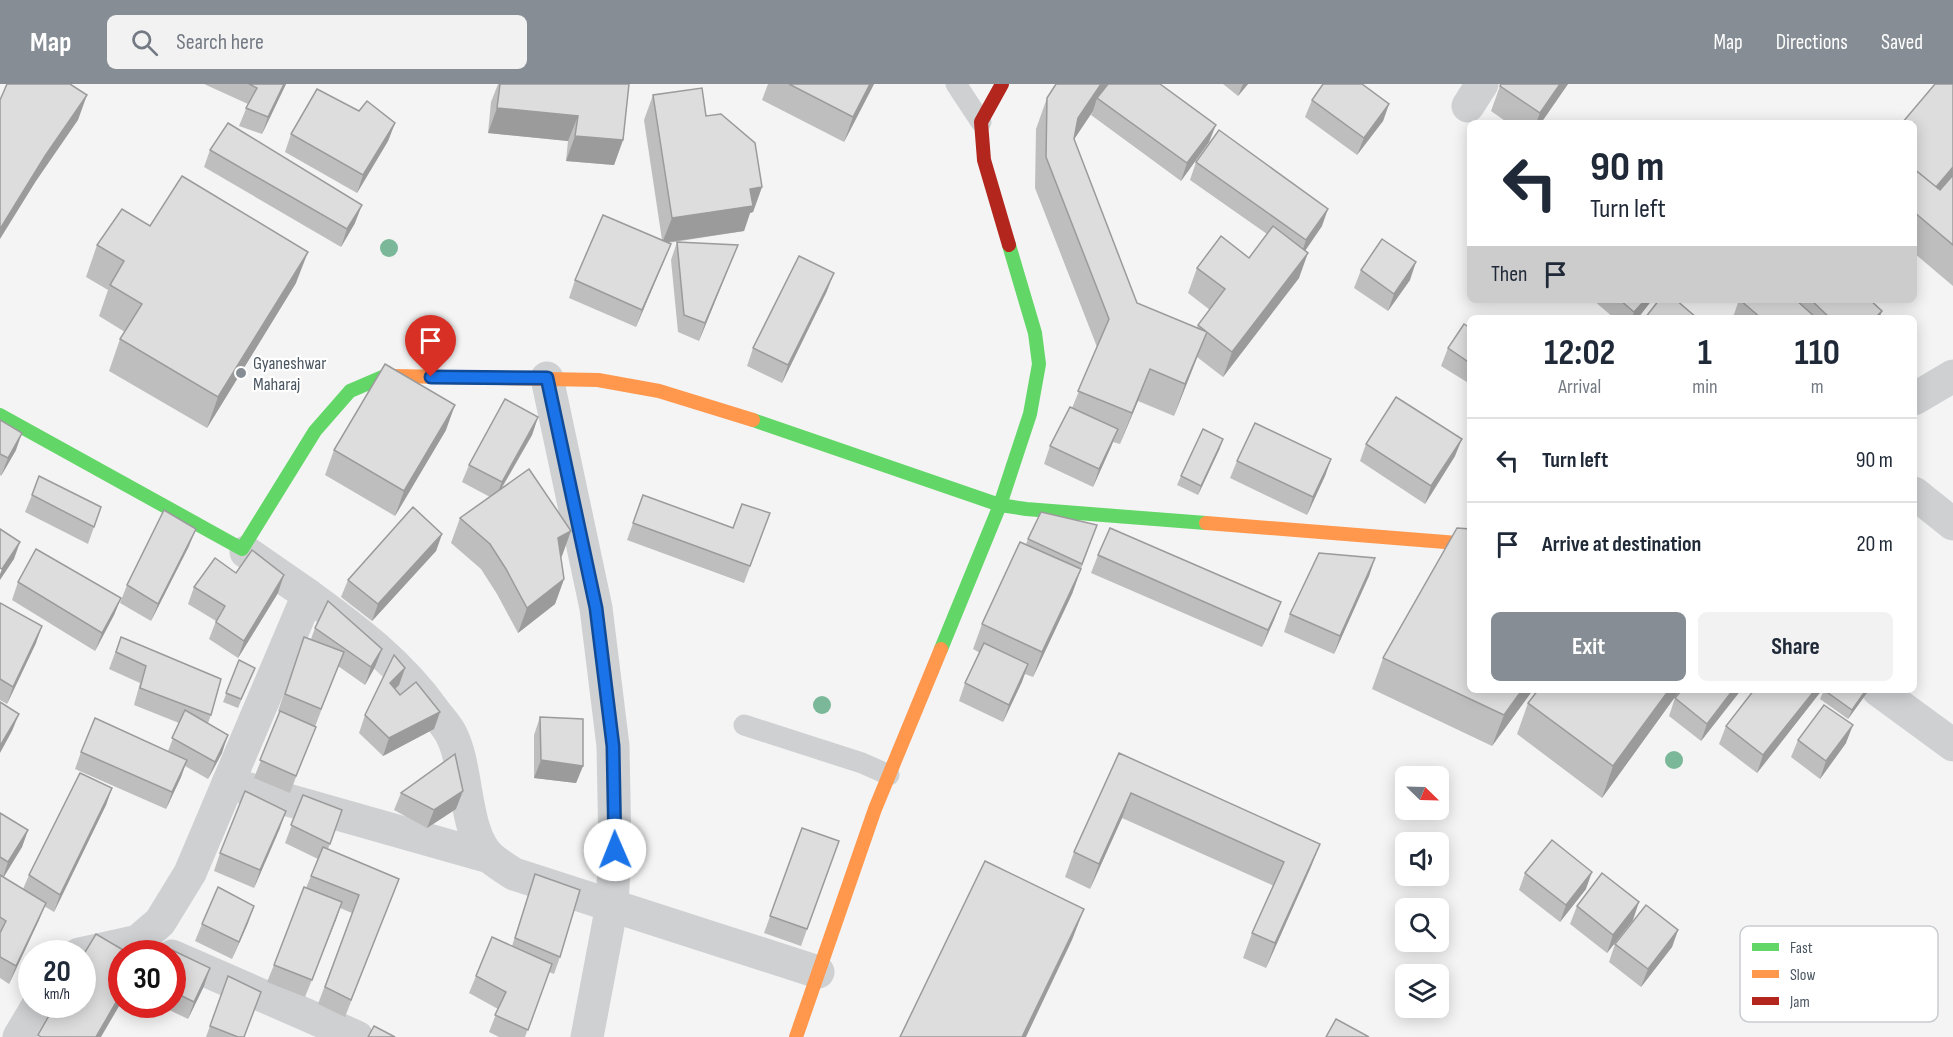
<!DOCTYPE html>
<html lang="en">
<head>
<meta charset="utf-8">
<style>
	:root { --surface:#fff; --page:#f2f2f3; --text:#1f2937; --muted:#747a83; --line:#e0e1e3; --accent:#868d94 }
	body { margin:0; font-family:"Sofia Sans Condensed",sans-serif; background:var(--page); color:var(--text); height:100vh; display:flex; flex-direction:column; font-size:22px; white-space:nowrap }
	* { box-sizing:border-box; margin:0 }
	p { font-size:20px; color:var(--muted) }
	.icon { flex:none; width:33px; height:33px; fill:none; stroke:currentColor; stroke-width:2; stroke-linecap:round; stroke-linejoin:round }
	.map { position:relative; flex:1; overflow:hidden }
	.panel { position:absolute; left:1467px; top:231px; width:450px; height:378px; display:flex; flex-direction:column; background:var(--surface); border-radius:9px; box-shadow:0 3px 15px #0003 }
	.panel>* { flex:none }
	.hud { position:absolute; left:1467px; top:36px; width:450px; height:183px; border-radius:9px; box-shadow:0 3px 15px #0003; background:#fff; color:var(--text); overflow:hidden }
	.needle { width:39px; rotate:113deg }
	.buttons { position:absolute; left:1395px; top:682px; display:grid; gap:12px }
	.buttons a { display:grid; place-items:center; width:54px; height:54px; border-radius:9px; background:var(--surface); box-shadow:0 3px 15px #0003; font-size:30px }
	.speed { position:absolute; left:18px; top:856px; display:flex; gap:12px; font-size:30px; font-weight:700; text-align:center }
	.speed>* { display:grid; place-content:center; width:78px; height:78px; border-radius:50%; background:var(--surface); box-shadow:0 3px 15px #0003; line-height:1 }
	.speed small { font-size:15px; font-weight:400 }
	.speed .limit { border:9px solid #d22; background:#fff; color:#111 }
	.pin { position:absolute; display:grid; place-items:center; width:51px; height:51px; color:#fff; margin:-62px -26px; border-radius:50% 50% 50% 0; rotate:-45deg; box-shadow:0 0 6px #0007 }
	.pin .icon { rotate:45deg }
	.me { position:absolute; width:66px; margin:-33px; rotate:359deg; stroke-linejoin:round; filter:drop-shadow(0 0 4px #0008) }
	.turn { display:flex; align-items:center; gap:21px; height:126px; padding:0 24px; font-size:27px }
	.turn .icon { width:78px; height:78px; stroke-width:2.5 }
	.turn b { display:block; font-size:42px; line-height:51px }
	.then { display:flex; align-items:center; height:57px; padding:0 24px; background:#0003; gap:12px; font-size:22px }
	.eta { display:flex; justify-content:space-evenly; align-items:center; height:102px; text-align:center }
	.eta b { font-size:36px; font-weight:700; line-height:42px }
	.primary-button { display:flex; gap:12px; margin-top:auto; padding:12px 24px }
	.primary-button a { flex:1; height:69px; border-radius:9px; background:var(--accent); color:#fff; font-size:24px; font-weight:700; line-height:69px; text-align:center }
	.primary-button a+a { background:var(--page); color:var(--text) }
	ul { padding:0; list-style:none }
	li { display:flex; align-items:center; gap:18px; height:84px; padding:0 24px; border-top:2px solid var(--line) }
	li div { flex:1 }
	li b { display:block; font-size:22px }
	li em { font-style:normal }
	header { display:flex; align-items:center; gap:36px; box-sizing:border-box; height:84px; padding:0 30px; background:var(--accent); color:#fff }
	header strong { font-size:28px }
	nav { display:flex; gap:33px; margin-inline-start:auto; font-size:21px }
	.search { width:420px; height:54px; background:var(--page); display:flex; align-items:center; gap:15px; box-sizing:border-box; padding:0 21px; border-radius:9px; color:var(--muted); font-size:22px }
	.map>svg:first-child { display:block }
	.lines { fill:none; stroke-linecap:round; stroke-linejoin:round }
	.lane { stroke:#ced0d2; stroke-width:21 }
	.street { stroke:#ced0d2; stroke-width:33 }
	.fast { stroke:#63d668; stroke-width:14 }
	.slow { stroke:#ff974d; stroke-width:14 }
	.jam { stroke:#b3261e; stroke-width:14 }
	.tree { fill:#7ab899 }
	.wall { fill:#bebebf }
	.shaded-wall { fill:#9b9b9b }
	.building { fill:#ddddde; stroke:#9b9b9b; stroke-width:1.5 }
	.route-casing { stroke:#114b97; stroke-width:15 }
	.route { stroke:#1a73e8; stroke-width:10 }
	.poi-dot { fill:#868d94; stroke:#fff; stroke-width:2 }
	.labels { text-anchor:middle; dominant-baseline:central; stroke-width:4.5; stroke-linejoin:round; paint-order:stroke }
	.poi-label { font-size:18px; fill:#4a5661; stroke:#fff; text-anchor:start }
	.key { fill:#fff; stroke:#c9ccd0; stroke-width:1.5 }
	.key-label { font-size:16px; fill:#4a5661 }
</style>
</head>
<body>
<header>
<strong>Map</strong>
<div class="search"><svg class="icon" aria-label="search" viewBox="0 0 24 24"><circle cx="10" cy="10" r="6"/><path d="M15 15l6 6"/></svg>Search here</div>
<nav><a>Map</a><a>Directions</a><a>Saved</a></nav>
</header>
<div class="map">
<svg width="1953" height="953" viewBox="0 0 1953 953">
	<rect width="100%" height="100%" fill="#f4f4f4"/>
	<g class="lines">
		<g class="lane">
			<polyline points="956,0 981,38"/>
			<polyline points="744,641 862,679 889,691"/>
		</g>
		<g class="street">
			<polyline points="1468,22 1482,0"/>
			<polyline points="547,294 596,524 613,662 615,766 612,821 587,953"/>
			<polyline points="1914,315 1953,292"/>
			<polyline points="1914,409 1953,440"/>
			<path d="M308,511c47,34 93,69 127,117 5,7 12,14 16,22 18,34 12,100 40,124 7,6 15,11 23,16l304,98"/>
			<polyline points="1878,606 1953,661"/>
			<polyline points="228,699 489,773"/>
			<polyline points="79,870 138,857 160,838 190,789 308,511 246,468"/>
			<polyline points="172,872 357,953"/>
			<polyline points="19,953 38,921"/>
		</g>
		<g class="fast">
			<polyline points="0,331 242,465 315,347 350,307 385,292 393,292"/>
			<polyline points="753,336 1000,421 1026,425 1206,439"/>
			<polyline points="941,565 1000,421 1030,330 1039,280 1035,249 1009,161"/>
		</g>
		<g class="slow">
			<polyline points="393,292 598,296 659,307 753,336"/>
			<polyline points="1206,439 1470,460"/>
			<polyline points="796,953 875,725 941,565"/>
		</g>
		<polyline class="jam" points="1002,0 981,38 984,76 1009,161"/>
	</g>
	<g class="tree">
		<circle cx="389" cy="164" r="9"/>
		<circle cx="822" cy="621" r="9"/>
		<circle cx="1674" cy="676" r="9"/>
	</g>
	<g class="wall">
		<polygon points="204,0 286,0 262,50 239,42 248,20"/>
		<polygon points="498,0 629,0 623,56 614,81 566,77 568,57 488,49 491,18"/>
		<polygon points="768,0 874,0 844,58 762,16"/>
		<polygon points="1160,0 1209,58 1181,97 1091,31 1093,27 1074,55 1137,219 1197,244 1198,241 1210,226 1188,209 1197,184 1249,174 1267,150 1190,96 1196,78 1322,142 1305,167 1299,194 1223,293 1197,273 1174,332 1138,317 1120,360 1113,358 1093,403 1044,380 1050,362 1072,324 1097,263 1035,104 1036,45 1047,14"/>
		<polygon points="1223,0 1248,0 1238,12"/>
		<polygon points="1568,0 1541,39 1508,39 1491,27 1500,2"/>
		<polygon points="1953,0 1953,202 1914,169 1914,39"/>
		<polygon points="653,11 706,32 762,103 753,128 750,129 744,147 668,159 671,160 664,177 636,243 569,214 575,196 662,156 644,36"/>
		<polygon points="1312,16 1389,20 1383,37 1357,71 1305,33"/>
		<polygon points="359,27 395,39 388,57 357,109 285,68 291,50"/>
		<polygon points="210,66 355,139 341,163 204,83"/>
		<polygon points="150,142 296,199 207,344 109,287 120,255 125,248 99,232 108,206 86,193 97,161"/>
		<polygon points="677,158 738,161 699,257 678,248 671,176"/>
		<polygon points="1361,186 1410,196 1388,227 1354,204"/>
		<polygon points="827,207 782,299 747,282 753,264"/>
		<polygon points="1593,216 1652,216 1638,234 1614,234"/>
		<polygon points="1739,216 1870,216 1882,227 1879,234 1735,234 1733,233"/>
		<polygon points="1470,244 1470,300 1441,282 1448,264"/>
		<polygon points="538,333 532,351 502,404 562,472 561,473 564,495 555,520 518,549 497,510 481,485 451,459 460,434 490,413 462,398 469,381"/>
		<polygon points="0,336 16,366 1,392 0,391"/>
		<polygon points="446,346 395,432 325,391 334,366"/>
		<polygon points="1366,360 1455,372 1425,420 1360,377"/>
		<polygon points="1220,364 1198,411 1177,401 1181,392"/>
		<polygon points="1331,375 1325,392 1307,431 1230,394 1237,377"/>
		<polygon points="32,411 101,423 88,460 25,428"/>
		<polygon points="643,411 733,444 770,429 744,499 627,456"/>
		<polygon points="1097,441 1072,510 1033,593 1025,590 1003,638 959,617 965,599 980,569 973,565 982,540 1026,460 1028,455"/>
		<polygon points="442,450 436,467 372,537 341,513 348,496"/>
		<polygon points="189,462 151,537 120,519 127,501"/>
		<polygon points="1098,471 1281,518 1274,536 1262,563 1091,489"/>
		<polygon points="1375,474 1369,492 1334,570 1284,548 1290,530"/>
		<polygon points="236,489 278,509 238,574 209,555 216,537 188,520 194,503"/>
		<polygon points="18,498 121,514 114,531 95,567 12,516"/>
		<polygon points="0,519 36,559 7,620 0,616"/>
		<polygon points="315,544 382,565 375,583 365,601 338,582 290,709 254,694 280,628 278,627 304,553 311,555"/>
		<polygon points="121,553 211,631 208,639 222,669 208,695 185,682 181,693 166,725 75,685 81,668 168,667 179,639 134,621 140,599 109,585"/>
		<polygon points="1383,574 1533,606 1492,662 1372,605"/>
		<polygon points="239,576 255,584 238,624 223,618"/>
		<polygon points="405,584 399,601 395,605 400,611 440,628 434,645 383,672 359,649 365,631"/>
		<polygon points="1538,606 1680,606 1602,714 1517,650 1528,619"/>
		<polygon points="1682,606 1741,606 1701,657 1669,632 1675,614"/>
		<polygon points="1754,606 1822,606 1757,689 1719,660 1726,642"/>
		<polygon points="1824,606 1869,606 1848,635 1820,615"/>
		<polygon points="540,633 583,682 576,699 534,694 534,651"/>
		<polygon points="1798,656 1846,659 1820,695 1791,673"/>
		<polygon points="1119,669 1320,760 1310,785 1266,884 1243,874 1252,849 1274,802 1122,734 1090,805 1065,793 1074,768"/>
		<polygon points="112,704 106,721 54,828 44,822 39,836 9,900 0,894 0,729 28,746 22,763 3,793 23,805 29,791"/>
		<polygon points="401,709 456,725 427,744 394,726"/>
		<polygon points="303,711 342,726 328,765 399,795 345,933 318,920 352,829 340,824 305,913 267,898 274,881 318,775 285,759"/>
		<polygon points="280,744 254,804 214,787 220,769"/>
		<polygon points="802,744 839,757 801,862 764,849"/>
		<polygon points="1525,789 1586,805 1560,838 1519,806"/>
		<polygon points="535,790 560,873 554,890 549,888 525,953 499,953 489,948 498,925 469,909 476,892 512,862"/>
		<polygon points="1577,822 1633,836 1607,869 1570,840"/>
		<polygon points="248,839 232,875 195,857 202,840"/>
		<polygon points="1678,846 1672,863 1641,903 1609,878 1615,860"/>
		<polygon points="172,870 210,884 204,902 188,935 159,921 172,921"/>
		<polygon points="228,892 244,953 206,953"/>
	</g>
	<g class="shaded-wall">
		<polygon points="284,0 286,0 262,50 268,33"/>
		<polygon points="870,0 874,0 844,58 853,33"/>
		<polygon points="1101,0 1111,0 1097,14 1093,27 1067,66 1078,34"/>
		<polygon points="1243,0 1248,0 1238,12"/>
		<polygon points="1560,0 1568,0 1541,39 1536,39 1540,29"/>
		<polygon points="87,11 78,36 36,97 0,155 0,145 45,72"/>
		<polygon points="1389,20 1383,37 1357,71 1364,54"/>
		<polygon points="497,24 578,32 568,57 488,49"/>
		<polygon points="395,39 388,57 357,109 363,91"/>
		<polygon points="1216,41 1209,58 1181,97 1187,79"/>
		<polygon points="575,52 623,56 614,81 566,77"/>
		<polygon points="1953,83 1953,97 1926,129 1935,104"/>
		<polygon points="762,103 753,128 750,129 744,147 662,159 672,134 750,105"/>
		<polygon points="362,121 355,139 341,163 347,145"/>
		<polygon points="1328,125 1322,142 1300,174 1306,156"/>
		<polygon points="671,160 664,177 636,243 642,226"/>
		<polygon points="738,161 731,178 699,257 705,239"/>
		<polygon points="308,168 296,199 207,344 218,313"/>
		<polygon points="1308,169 1299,194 1223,293 1232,268"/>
		<polygon points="1416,178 1410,196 1388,227 1394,210"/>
		<polygon points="834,189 827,207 782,299 788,281"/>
		<polygon points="1645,216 1652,216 1638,234 1632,234 1634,228"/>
		<polygon points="1882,227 1879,234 1875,234"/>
		<polygon points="1207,248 1195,279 1174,332 1185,300"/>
		<polygon points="1150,285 1138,317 1120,360 1132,329"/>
		<polygon points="455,321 446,346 395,432 404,407"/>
		<polygon points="538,333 532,351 495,415 502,398"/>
		<polygon points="1118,345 1111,363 1093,403 1099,385"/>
		<polygon points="22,349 16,366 1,392 8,374"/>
		<polygon points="1223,355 1220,364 1198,411 1201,402"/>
		<polygon points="1462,355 1455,372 1425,420 1431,402"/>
		<polygon points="1331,375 1325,392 1307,431 1313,413"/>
		<polygon points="196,445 189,462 151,537 158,520"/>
		<polygon points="571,447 562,472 548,479 558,454"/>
		<polygon points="442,450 436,467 372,537 378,520"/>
		<polygon points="20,458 14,475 0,496 0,490 2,485"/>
		<polygon points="1375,474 1369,492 1334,570 1340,552"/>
		<polygon points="1081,485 1072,510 1033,593 1042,568"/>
		<polygon points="284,491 278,509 238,574 244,557"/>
		<polygon points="564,495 555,520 518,549 527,524"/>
		<polygon points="121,514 114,531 95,567 102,549"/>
		<polygon points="1281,518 1274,536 1262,563 1268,546"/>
		<polygon points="42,542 36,559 7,620 13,603"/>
		<polygon points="382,565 375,583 365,601 371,583"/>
		<polygon points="1028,580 1022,598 1003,638 1009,621"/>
		<polygon points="405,584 399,601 383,617 390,599"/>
		<polygon points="1522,606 1533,606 1492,662 1504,631"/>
		<polygon points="1669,606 1680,606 1602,714 1613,682"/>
		<polygon points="1733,606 1741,606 1701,657 1707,640"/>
		<polygon points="1815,606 1822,606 1757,689 1763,671"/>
		<polygon points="1866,606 1869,606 1848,635 1852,626"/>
		<polygon points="440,628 434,645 383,672 389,654"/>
		<polygon points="19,630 12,647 0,669 0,662"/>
		<polygon points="1853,641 1846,659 1820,695 1826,677"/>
		<polygon points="228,651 222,669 208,695 215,678"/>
		<polygon points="187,676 181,693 166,725 172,708"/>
		<polygon points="541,676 583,682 576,699 534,694"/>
		<polygon points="112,704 106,721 54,828 60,811"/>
		<polygon points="463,707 456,725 427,744 434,726"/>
		<polygon points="1131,709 1122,734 1090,805 1099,780"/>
		<polygon points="286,727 280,744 254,804 260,786"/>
		<polygon points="28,746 22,763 2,796 8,778"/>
		<polygon points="1320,760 1310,785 1266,884 1275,859"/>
		<polygon points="1592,788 1586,805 1560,838 1566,821"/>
		<polygon points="342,818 336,836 305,913 312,896"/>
		<polygon points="1639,818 1633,836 1607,869 1613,851"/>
		<polygon points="46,819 39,836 9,900 16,882"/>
		<polygon points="254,822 248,839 232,875 239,858"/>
		<polygon points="1084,825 1072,856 1026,953 1022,953"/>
		<polygon points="1678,846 1672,863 1641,903 1648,885"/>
		<polygon points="210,884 204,902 188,935 194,918"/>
		<polygon points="122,908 122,917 101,953 96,953"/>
	</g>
	<g class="building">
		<polygon points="7,0 70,0 87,11 45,72 0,145 0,16"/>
		<polygon points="249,0 284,0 268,33 246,24 257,4"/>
		<polygon points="500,0 629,0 623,56 575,52 578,32 497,24"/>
		<polygon points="789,0 870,0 853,33"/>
		<polygon points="1056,0 1101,0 1078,34 1074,55 1137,219 1207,248 1185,300 1150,285 1132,329 1078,307 1109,235 1046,73 1047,14"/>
		<polygon points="1108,0 1160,0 1216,41 1187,79 1097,14"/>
		<polygon points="1323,0 1362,0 1389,20 1364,54 1312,16"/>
		<polygon points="1501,0 1560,0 1540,29 1500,2"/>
		<polygon points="1935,0 1953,0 1953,83 1936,103 1914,85 1914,39 1902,39"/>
		<polygon points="702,4 706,32 721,30 755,59 762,103 750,105 753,122 672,134 653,11"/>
		<polygon points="317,5 359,27 367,17 395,39 363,91 291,50"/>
		<polygon points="228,39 362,121 347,145 210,66"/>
		<polygon points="1219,46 1328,125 1306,156 1196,78"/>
		<polygon points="1914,85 1940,106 1953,91 1953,161 1914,128"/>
		<polygon points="182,92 308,168 218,313 120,255 142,220 110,201 124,177 97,161 122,125 150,142"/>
		<polygon points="603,131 671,160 642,226 575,196"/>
		<polygon points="1273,142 1308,169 1232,268 1198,241 1225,205 1197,184 1221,152 1249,174"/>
		<polygon points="1382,155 1416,178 1394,210 1361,186"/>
		<polygon points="677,158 738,161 705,239 684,231"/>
		<polygon points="799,172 834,189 788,281 753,264"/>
		<polygon points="1620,216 1645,216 1634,228"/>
		<polygon points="1659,216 1676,216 1697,234 1645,234"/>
		<polygon points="1740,216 1796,216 1816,234 1761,234"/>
		<polygon points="1811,216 1870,216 1882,227 1875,234 1830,234"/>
		<polygon points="1464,240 1470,244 1470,279 1448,264"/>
		<polygon points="385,280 455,321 404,407 334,366"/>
		<polygon points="1396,313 1462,355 1431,402 1366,360"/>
		<polygon points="505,315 538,333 502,398 469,381"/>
		<polygon points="1070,323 1118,345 1099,385 1050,362"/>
		<polygon points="0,336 22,349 8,374 0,370"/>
		<polygon points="1255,339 1331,375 1313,413 1237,377"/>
		<polygon points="1203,345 1223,355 1201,402 1181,392"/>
		<polygon points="529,385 571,447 558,454 564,495 527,524 506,485 490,460 460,434"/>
		<polygon points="39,392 101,423 94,443 32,411"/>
		<polygon points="643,411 733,444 742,420 770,429 750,482 633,439"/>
		<polygon points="413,423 442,450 378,520 348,496"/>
		<polygon points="164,426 196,445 158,520 127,501"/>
		<polygon points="1041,428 1097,441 1082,480 1028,455"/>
		<polygon points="1110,444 1281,518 1268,546 1098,471"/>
		<polygon points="1457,444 1470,445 1470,606 1522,606 1504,631 1383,574"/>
		<polygon points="0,445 20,458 2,485 0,484"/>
		<polygon points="1020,458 1081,485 1042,568 982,540"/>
		<polygon points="36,465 121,514 102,549 18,498"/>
		<polygon points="252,466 284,491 244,557 216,538 225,522 194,503 215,474 236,489"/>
		<polygon points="1319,469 1375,474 1340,552 1290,530"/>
		<polygon points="328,517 382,565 371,583 315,544"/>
		<polygon points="0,519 42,542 13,603 0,595"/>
		<polygon points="121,553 221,595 211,631 140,604 146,582 116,568"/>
		<polygon points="304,553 344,568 321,625 285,610"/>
		<polygon points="984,559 1028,580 1009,621 965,599"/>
		<polygon points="394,571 405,584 390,599 400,611 416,598 440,628 389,654 365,631"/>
		<polygon points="239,576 255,584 241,615 226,609"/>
		<polygon points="1538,606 1669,606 1613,682 1528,619"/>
		<polygon points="1682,606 1733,606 1707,640 1675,614"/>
		<polygon points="1754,606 1815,606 1763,671 1726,642"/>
		<polygon points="1824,606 1866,606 1852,626"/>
		<polygon points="0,618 19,630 0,662"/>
		<polygon points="1824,621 1853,641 1826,677 1798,656"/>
		<polygon points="185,626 228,651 215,678 172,654"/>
		<polygon points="280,627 316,643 296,692 260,676"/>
		<polygon points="540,633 583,635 583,682 541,676"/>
		<polygon points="95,634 187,676 172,708 81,668"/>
		<polygon points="1119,669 1320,760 1275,859 1252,849 1284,778 1131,709 1099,780 1074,768"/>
		<polygon points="455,670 463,707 434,726 401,709"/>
		<polygon points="80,689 112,704 60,811 29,791"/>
		<polygon points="245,707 286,727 260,786 220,769"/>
		<polygon points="303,711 342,726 330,760 291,741"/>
		<polygon points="0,729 28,746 8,778 0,773"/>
		<polygon points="802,744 839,757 807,845 770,832"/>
		<polygon points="1552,756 1592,788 1566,821 1525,789"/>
		<polygon points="323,763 399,795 351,916 325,903 359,811 311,792"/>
		<polygon points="985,777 1084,825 1022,953 900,953"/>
		<polygon points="1602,789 1639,818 1613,851 1577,822"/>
		<polygon points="535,790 580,806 560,873 515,854"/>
		<polygon points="0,791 46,819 16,882 0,873 0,849 6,837 0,833"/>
		<polygon points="218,803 254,822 239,858 202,840"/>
		<polygon points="304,803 342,818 312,896 274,881"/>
		<polygon points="1646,821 1678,846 1648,885 1615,860"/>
		<polygon points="96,850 130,870 122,870 122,908 96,953 41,953 38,951 55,921 82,921 82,873"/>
		<polygon points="492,853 552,880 528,946 495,931 506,908 476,892"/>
		<polygon points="172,866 210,884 194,918 172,907 172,870 170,870"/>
		<polygon points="228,892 261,908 244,953 238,953 210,942"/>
		<polygon points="1336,935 1369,953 1326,953"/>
		<polygon points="374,942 395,953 368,953"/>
	</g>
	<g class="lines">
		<defs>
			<polyline id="route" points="431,293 547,294 596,524 613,662 615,766"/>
		</defs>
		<use href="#route" class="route-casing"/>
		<use href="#route" class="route"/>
	</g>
	<circle class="poi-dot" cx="241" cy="289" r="6"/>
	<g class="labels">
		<g class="poi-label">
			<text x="253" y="279">Gyaneshwar<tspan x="253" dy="21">Maharaj</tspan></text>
		</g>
	</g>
	<rect x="1740" y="842" width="198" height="96" rx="9" class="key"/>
	<rect x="1752" y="859" width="27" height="8" fill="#63d668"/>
	<rect x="1752" y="886" width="27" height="8" fill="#ff974d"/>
	<rect x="1752" y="913" width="27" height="8" fill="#b3261e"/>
	<g class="key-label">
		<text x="1790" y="869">Fast</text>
		<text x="1790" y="896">Slow</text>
		<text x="1790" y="923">Jam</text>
	</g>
</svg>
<div class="buttons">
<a><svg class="needle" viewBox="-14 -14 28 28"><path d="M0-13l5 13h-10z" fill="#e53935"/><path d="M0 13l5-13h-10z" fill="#747a83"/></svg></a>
<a><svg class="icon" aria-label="sound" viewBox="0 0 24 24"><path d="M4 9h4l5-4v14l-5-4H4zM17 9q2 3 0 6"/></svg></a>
<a><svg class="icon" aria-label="search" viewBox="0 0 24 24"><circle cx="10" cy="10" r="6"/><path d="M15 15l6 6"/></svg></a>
<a><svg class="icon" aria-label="layers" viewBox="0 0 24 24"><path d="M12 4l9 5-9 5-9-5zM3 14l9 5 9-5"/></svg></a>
</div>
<div class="speed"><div>20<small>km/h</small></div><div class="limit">30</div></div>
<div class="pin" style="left:431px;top:293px;background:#d93025"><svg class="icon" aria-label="arrive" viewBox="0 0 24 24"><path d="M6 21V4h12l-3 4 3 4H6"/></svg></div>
<svg class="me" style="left:615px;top:766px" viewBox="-20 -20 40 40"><circle r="19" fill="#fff"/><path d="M0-13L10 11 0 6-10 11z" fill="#1a73e8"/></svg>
<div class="hud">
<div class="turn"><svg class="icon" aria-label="left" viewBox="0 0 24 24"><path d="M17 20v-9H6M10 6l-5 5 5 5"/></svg><div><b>90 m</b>Turn left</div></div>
<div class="then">Then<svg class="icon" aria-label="arrive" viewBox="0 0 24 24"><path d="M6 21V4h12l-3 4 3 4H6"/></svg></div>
</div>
<section class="panel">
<div class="eta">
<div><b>12:02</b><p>Arrival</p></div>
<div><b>1</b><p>min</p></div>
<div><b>110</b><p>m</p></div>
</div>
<ul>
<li><svg class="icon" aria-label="left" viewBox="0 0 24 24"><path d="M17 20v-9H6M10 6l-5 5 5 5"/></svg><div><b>Turn left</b></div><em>90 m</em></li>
<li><svg class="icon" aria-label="arrive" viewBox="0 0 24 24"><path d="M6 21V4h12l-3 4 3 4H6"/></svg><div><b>Arrive at destination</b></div><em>20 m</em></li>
</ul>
<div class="primary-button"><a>Exit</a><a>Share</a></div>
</section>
</div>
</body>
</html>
